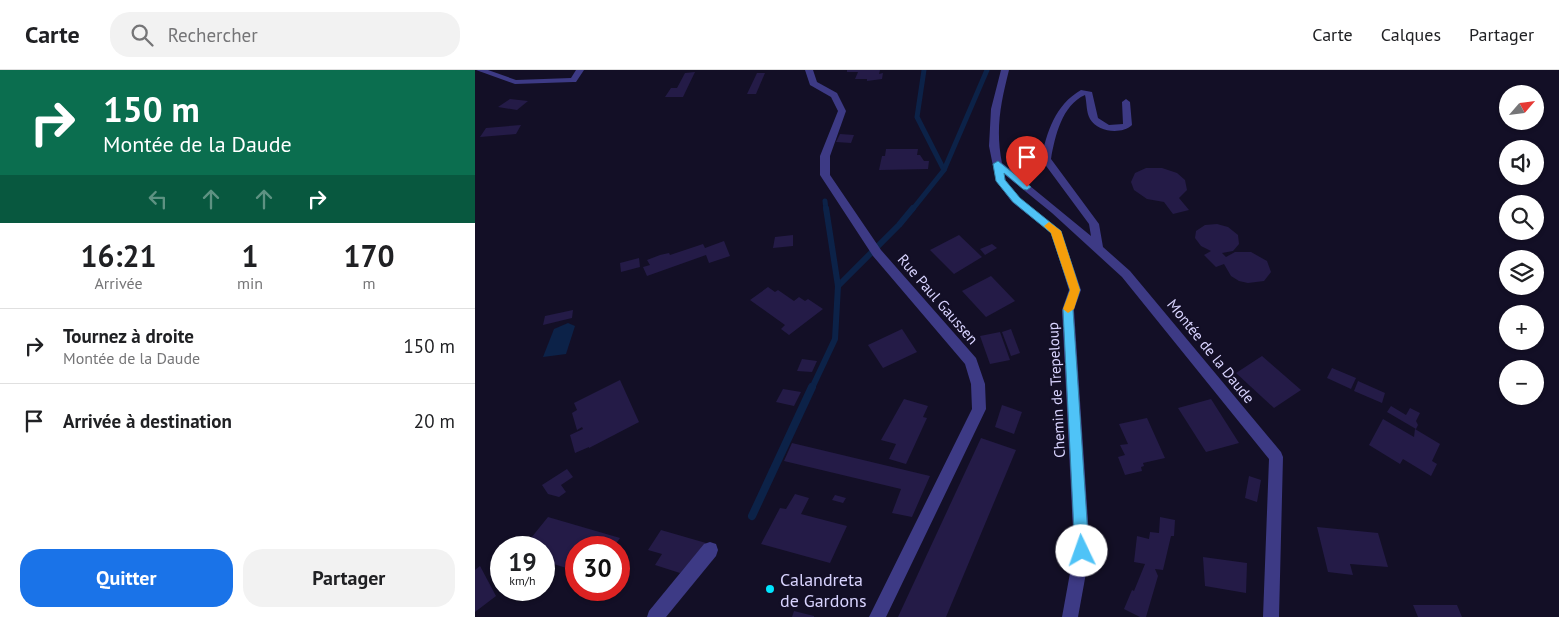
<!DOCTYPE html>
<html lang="fr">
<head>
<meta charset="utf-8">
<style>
	:root { --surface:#fff; --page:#f2f2f2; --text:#202124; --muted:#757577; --line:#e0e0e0; --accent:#1a73e8 }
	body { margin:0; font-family:"PT Sans",sans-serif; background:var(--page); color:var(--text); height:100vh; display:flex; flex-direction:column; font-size:19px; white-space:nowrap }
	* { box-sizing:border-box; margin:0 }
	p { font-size:16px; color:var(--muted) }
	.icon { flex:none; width:28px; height:28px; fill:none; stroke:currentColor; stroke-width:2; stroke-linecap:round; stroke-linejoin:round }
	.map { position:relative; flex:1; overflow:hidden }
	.drawer { display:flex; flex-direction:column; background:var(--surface); width:475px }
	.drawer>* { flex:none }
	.guide { background:#0b6e4f; color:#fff; overflow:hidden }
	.needle { width:32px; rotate:62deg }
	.controls { position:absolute; left:1024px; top:15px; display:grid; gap:10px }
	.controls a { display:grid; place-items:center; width:45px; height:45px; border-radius:50%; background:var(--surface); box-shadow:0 1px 4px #0004; font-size:25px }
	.speed { position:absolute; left:15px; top:466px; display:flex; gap:10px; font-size:25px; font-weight:700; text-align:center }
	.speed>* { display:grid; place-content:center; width:65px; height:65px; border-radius:50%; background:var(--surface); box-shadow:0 1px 4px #0004; line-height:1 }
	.speed small { font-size:12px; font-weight:400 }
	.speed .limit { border:8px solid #d22; background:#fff; color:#111 }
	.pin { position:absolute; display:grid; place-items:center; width:42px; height:42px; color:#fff; margin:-51px -21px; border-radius:50% 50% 50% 0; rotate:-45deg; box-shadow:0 0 5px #0007 }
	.pin .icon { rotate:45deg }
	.me { position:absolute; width:55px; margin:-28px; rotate:357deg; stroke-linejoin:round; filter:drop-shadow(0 0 4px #0008) }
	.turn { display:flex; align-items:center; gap:18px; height:105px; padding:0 20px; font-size:22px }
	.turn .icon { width:65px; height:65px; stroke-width:2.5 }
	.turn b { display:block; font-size:35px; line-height:42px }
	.lanes { display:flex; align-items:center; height:48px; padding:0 20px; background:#0003; justify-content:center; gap:25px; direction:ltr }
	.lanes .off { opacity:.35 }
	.eta { display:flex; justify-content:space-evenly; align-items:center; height:85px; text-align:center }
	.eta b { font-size:30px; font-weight:600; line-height:35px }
	.primary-button { display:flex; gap:10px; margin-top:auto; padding:10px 20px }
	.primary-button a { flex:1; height:58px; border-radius:20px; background:var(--accent); color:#fff; font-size:20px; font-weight:600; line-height:58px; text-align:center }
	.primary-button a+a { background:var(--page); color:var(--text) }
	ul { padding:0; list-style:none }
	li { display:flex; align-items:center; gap:15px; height:75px; padding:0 20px; border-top:1px solid var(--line) }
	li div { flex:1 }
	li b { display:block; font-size:19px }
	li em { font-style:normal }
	header { display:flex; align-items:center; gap:30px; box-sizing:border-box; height:70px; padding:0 25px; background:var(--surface); border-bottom:1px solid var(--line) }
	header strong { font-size:24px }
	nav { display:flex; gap:28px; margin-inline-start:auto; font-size:18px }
	.search { width:350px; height:45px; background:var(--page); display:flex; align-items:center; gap:12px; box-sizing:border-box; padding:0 18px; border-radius:20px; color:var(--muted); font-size:19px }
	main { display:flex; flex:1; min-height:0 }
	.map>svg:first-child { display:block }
	.water { fill:#0c2248 }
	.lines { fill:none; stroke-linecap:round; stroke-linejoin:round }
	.stream-far2 { stroke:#0c2248; stroke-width:5 }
	.stream-far1 { stroke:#0c2248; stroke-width:6 }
	.stream { stroke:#0c2248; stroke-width:8 }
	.building { fill:#241b47 }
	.minor { fill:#3d3a85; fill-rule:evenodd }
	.route { fill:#4fc3f7; stroke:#337fa1 }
	.slow { fill:#f59e0b }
	.poi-dot { fill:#00e5ff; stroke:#130f26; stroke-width:2 }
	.labels { text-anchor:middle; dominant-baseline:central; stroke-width:4; stroke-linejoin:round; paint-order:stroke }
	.street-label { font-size:15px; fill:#d9d4ff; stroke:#130f26 }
	.near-poi-label { font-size:18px; fill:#d9d4ff; stroke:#130f26; text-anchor:start }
</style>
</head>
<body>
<header>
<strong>Carte</strong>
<div class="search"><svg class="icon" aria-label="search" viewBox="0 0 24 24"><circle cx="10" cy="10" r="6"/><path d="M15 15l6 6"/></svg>Rechercher</div>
<nav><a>Carte</a><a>Calques</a><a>Partager</a></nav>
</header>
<main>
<section class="drawer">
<div class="guide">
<div class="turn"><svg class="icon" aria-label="right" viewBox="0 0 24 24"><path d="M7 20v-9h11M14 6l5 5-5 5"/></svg><div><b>150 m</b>Montée de la Daude</div></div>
<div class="lanes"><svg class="icon off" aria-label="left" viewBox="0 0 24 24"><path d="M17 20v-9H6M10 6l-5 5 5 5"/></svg><svg class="icon off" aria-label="ahead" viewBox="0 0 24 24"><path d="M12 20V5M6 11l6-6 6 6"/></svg><svg class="icon off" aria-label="ahead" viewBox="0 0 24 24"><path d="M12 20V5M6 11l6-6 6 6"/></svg><svg class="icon" aria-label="right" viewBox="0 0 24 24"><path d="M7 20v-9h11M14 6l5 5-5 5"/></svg></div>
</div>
<div class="eta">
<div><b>16:21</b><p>Arrivée</p></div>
<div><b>1</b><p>min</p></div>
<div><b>170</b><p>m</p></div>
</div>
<ul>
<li><svg class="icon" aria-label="right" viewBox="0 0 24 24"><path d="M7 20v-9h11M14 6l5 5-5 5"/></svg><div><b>Tournez à droite</b><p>Montée de la Daude</p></div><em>150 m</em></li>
<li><svg class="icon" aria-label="arrive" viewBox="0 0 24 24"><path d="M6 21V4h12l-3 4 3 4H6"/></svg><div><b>Arrivée à destination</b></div><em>20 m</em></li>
</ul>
<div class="primary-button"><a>Quitter</a><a>Partager</a></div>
</section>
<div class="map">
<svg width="1084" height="547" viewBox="0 0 1084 547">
	<rect width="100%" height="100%" fill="#130f26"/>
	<polygon class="water" points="93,253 100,256 91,284 68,287 79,259"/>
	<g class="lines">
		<g class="stream-far2">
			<polyline points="449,0 442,47 469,100"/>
			<polyline points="350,131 351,140"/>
			<polyline points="437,140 469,100 512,0"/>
		</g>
		<g class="stream-far1">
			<polyline points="363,216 424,155 438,138"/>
			<polyline points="337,318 360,269 363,216 351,138"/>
		</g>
		<polyline class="stream" points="277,446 337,317"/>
	</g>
	<g class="building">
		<polygon points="372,0 405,0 404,4 408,3 407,9 392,11 392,9 380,9 383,2 372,2"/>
		<polygon points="220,2 208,27 190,27 196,18 202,18 210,3"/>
		<polygon points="282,3 290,3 281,24 272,24"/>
		<polygon points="35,29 53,31 42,40 23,37"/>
		<polygon points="46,55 41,64 5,67 11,58"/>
		<polygon points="365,64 379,65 376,73 361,72"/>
		<polygon points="411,79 443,79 442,85 445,85 449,91 454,91 453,99 404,100 407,86 410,86"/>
		<polygon points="671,98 687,98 702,103 710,110 712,120 704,128 714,140 698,144 689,132 672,129 659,120 656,112 660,103"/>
		<polygon points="742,154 753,157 763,165 764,174 758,181 747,183 751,187 760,182 776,182 792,191 796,202 789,211 773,213 764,211 756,206 749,194 741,197 729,185 736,181 726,176 720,168 721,161 730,155"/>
		<polygon points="318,165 318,176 298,178 300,167"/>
		<polygon points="484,165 507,187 479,204 455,180"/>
		<polygon points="249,171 255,186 234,193 231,185 172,206 168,197 175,195 172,190 185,185 194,183 195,185 228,174 230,178"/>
		<polygon points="517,174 522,178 510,185 505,179"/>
		<polygon points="164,188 165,197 146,202 145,193"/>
		<polygon points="516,206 540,231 511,247 487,221"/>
		<polygon points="293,217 300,222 303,220 319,231 324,227 330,231 333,229 348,239 314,265 306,259 310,255 275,230"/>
		<polygon points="98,240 97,248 68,255 70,246"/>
		<polygon points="427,259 442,282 408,298 393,275"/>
		<polygon points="536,259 545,283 536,286 527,262"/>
		<polygon points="525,262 535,290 515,294 505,266"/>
		<polygon points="787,286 826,320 799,338 761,303"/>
		<polygon points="327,289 342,291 337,302 322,301"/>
		<polygon points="857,298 881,308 876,319 852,308"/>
		<polygon points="145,310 164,352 114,378 114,377 100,383 95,365 108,359 107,357 102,360 97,343 102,340 99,333"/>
		<polygon points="883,311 910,323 907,333 879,321"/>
		<polygon points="308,319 326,322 319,336 301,332"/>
		<polygon points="429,329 453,336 448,347 452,348 431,394 414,389 421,374 406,370"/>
		<polygon points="736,329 764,373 731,382 703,338"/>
		<polygon points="527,335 547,342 539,364 520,357"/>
		<polygon points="916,336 931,345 935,338 945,343 941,351 943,355 941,359 912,342"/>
		<polygon points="672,348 690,388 668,393 669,396 666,397 667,401 650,405 643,387 650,385 645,375 653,374 644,354"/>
		<polygon points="908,349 939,367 940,359 965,374 957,391 962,394 956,406 928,389 925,394 894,375"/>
		<polygon points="506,368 541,380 471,547 423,547"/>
		<polygon points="317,373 455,406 437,447 417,443 426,419 309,391"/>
		<polygon points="92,399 98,407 86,415 91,422 84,427 73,424 67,415"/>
		<polygon points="774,406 786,410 782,432 770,428"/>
		<polygon points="320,424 334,428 326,444 372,456 355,493 286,474 305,438 311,439"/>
		<polygon points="360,425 371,428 368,433 357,430"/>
		<polygon points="73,447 145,468 138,478 101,478 101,501 69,491 69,478 48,478"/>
		<polygon points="685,447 700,450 699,466 696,466 688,500 680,499 683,506 671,547 665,547 649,539 657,520 659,521 670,494 659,492 662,466 674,469 675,462 684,463"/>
		<polygon points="842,457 903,463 913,497 875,494 878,505 853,502"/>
		<polygon points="186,460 231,473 205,503 180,495 187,484 173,480"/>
		<polygon points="728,487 772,493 771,523 730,516"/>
		<polygon points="5,496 21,526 0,542 0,500"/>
		<polygon points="938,535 982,535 987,547 943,547"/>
		<polygon points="319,541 339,546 339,547 317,547"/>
	</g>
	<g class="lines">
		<g class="minor">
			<polygon points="1,0 13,0 41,10 96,8 101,0 109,0 101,12 98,12 40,14"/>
			<polygon points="330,0 338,0 342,12 362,23 371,41 355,86 355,105 406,180 501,288 510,314 511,339 411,547 394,547 497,339 496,314 490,294 398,186 345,105 345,86 363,41 356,27 335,15"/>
			<path d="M526,0h8c-8,32 -14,59 -7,93l89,73 -2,-12 -48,-65c6,-27 14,-54 40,-69l11,2 6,26 11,7 14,-1 -1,-22 4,-3 4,3 2,23c-11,10 -34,7 -42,-6 -4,-7 -3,-16 -5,-24 -23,10 -30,41 -34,64l48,65 4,23 27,24 151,181 2,5 -4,160h-16l6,-158 -147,-182 -70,-64 -48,-39 2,7 14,17 41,33 20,59 -7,20 16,241 -12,66h-16l12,-66 -12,-241 7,-20 -18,-57 -39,-31 -16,-21 -7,-35 2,-37z"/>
			<polygon points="235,472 241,474 243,480 241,486 191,547 172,547 174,541 229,474"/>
		</g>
	</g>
	<polygon class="route" points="523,91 556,117 552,120 548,119 529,103 530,110 545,128 586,161 605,220 598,240 614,481 612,486 607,488 602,486 600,481 588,240 595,220 576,163 538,132 521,111 518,94"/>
	<polygon class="slow" points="574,152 586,161 605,220 599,239 593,243 588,239 595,220 576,163 569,156"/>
	<circle class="poi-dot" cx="295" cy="519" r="5"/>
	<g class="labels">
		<g class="street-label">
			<text transform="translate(463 229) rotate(49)">Rue Paul Gaussen</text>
			<text transform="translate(736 281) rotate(51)">Montée de la Daude</text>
			<text transform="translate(581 320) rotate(-93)">Chemin de Trepeloup</text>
		</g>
		<g class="near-poi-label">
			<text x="305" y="509">Calandreta<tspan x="305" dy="21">de Gardons</tspan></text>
		</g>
	</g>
</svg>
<div class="controls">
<a><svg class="needle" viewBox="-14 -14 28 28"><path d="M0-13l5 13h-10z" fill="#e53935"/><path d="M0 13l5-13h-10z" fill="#757577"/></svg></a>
<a><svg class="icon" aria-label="sound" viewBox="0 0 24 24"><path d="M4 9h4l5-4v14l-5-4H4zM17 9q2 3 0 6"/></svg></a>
<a><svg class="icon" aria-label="search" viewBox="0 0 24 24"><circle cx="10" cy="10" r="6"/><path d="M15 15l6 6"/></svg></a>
<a><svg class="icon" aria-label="layers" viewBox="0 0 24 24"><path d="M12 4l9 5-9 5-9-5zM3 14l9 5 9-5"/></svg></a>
<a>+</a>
<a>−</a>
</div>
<div class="speed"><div>19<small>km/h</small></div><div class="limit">30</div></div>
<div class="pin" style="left:552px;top:117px;background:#d93025"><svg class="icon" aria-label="arrive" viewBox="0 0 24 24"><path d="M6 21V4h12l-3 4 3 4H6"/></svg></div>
<svg class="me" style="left:607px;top:481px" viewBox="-20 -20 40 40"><circle r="19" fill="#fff"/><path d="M0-13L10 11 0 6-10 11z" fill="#4fc3f7"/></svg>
</div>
</main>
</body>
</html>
